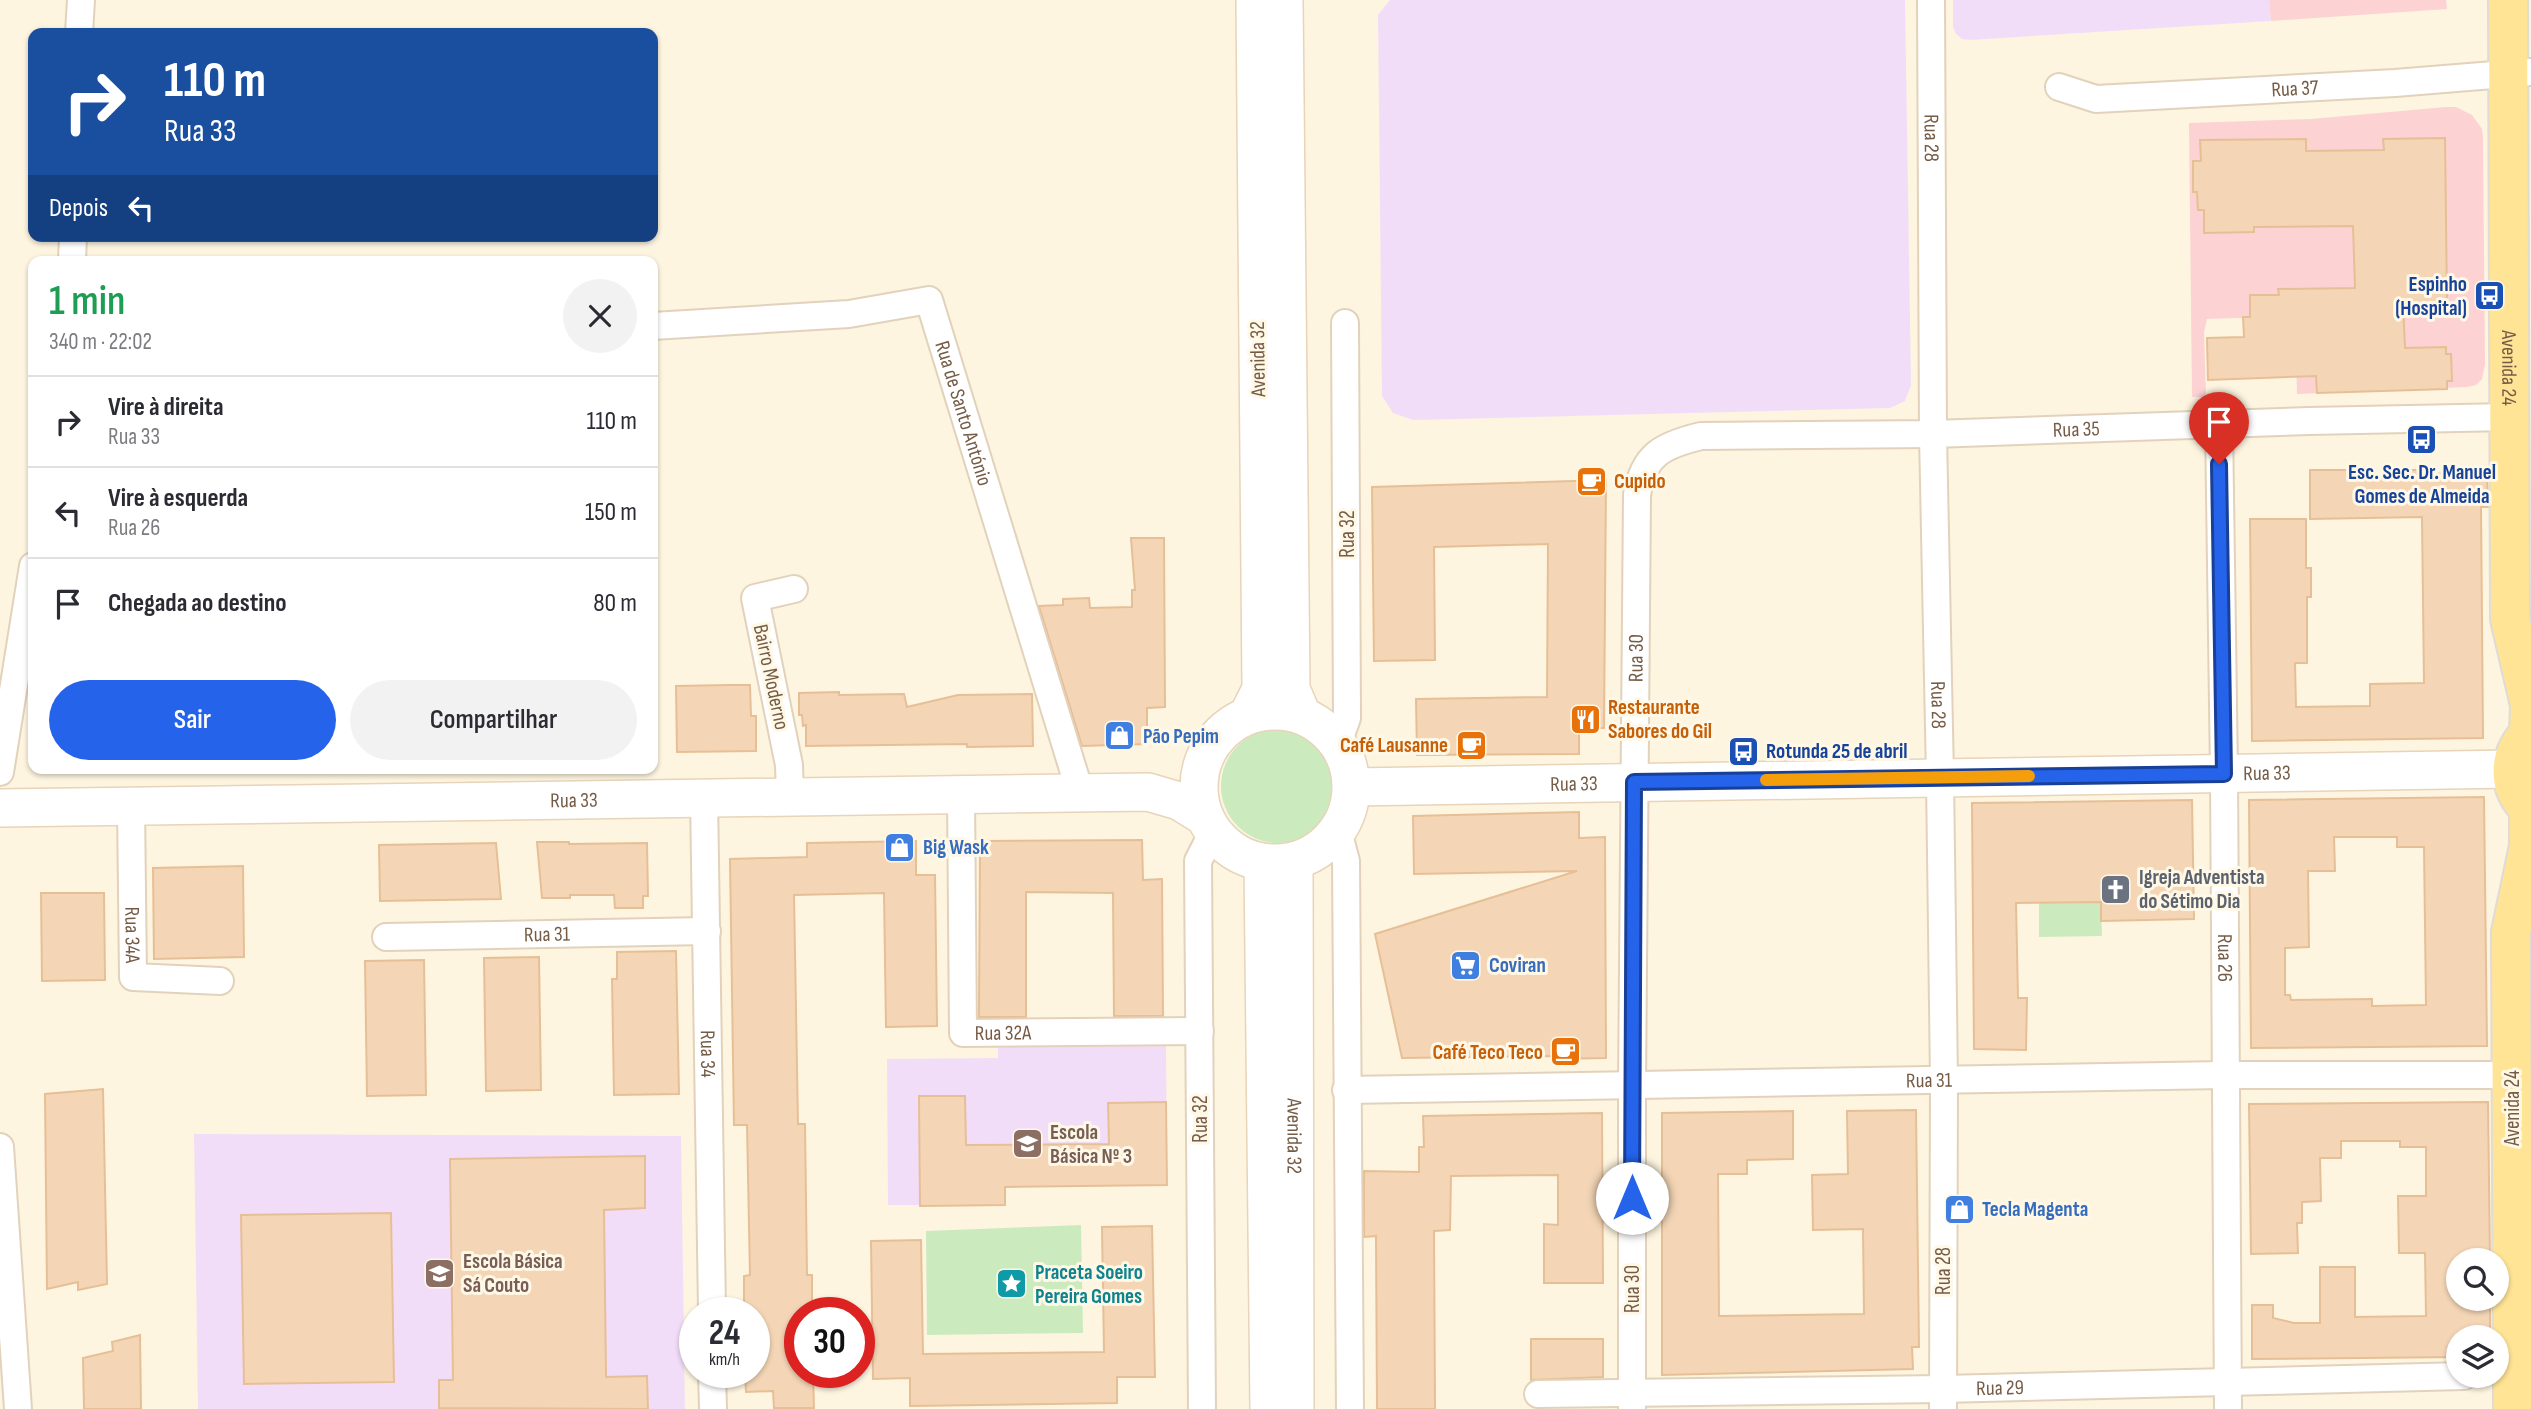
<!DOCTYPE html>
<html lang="pt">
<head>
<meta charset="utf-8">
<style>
	:root { --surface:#fff; --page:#f2f2f3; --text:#2b2b33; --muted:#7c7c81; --line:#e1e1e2; --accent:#2563eb }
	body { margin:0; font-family:"Sofia Sans Condensed",sans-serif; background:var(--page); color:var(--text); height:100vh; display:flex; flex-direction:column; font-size:26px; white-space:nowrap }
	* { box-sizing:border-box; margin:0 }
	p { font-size:23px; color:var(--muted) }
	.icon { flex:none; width:38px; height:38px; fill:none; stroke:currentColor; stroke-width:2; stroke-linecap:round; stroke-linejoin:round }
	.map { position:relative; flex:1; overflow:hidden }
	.drawer { position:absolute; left:28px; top:256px; width:630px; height:518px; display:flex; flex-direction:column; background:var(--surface); border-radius:14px; box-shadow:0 2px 5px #0004 }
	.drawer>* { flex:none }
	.guide { position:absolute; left:28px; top:28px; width:630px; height:214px; border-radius:14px; box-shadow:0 2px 5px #0004; background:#1a4fa0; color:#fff; overflow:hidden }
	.tools { position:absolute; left:2446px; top:1248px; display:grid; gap:14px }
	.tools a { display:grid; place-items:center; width:63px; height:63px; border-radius:50%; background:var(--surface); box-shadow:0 2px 5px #0004; font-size:35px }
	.speed { position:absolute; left:679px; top:1297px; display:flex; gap:14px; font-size:35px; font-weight:700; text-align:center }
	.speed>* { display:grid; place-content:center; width:91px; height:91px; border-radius:50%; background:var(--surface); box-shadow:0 2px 5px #0004; line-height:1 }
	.speed small { font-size:18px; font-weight:400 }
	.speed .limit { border:10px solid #d22; background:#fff; color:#111 }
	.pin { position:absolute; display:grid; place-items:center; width:60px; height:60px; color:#fff; margin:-72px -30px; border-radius:50% 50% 50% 0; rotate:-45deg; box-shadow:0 0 7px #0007 }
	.pin .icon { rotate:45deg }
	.me { position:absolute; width:77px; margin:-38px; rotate:0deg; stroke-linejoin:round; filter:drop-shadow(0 0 5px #0008) }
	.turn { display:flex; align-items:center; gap:24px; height:147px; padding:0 21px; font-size:32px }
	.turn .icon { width:91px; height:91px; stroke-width:2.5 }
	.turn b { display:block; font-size:49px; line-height:60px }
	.then { display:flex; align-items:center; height:66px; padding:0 21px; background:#0003; gap:14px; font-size:26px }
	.round { display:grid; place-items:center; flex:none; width:74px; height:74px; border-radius:37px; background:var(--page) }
	.summary { display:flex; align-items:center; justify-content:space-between; height:119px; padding:0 21px }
	h1 { font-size:42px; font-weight:600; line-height:52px; color:#1e9e55 }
	.primary-button { display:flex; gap:14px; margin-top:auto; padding:14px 21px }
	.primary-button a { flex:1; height:80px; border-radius:42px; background:var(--accent); color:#fff; font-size:28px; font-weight:600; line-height:80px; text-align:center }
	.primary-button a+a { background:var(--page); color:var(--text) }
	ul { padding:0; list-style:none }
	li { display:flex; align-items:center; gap:21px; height:91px; padding:0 21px; border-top:2px solid var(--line) }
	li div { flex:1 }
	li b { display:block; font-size:26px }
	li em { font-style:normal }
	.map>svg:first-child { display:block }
	.education { fill:#f2ddf9 }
	.medical { fill:#fcd2d2 }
	.green { fill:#cbebbe }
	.building { fill:#f4d6b6; stroke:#e7bf96; stroke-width:2; fill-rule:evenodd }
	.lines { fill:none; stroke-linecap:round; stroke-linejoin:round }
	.street-casing { stroke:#e2d2bb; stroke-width:30 }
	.secondary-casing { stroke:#e7d4b9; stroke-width:40 }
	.primary-casing { stroke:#e1dbd6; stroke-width:42 }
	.street { stroke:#fff; stroke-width:26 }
	.secondary { stroke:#fff; stroke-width:37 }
	.primary { stroke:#ffe495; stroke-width:38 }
	.route-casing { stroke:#184099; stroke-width:18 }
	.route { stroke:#2563eb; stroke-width:12 }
	.slow { stroke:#f59e0b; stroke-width:12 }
	.labels { text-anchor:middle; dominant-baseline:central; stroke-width:6; stroke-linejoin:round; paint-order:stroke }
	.street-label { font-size:21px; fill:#755c46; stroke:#fff8e7 }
	.transit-label { font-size:21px; font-weight:bold; fill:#164399; stroke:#fff8e7; text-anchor:end }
	.food-label { font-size:21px; font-weight:bold; fill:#c56008; stroke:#fff8e7; text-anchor:start }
	.shop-label { font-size:21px; font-weight:bold; fill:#366cbe; stroke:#fff8e7; text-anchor:start }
	.worship-label { font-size:21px; font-weight:bold; fill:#5b616d; stroke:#fff8e7; text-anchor:start }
	.education-label { font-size:21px; font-weight:bold; fill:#785e54; stroke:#fff8e7; text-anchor:start }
	.culture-label { font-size:21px; font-weight:bold; fill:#0d838f; stroke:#fff8e7; text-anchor:start }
</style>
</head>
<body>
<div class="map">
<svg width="2531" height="1409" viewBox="0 0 2531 1409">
	<rect width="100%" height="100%" fill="#fdf5e0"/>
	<g class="education">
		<polygon points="1390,0 1905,0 1911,385 1905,401 1890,408 1413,420 1393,413 1382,396 1378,15"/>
		<polygon points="1953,0 2269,0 2271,21 1970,40 1962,39 1956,34 1953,27"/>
		<polygon points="1166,1045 1167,1185 1005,1187 1005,1205 888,1205 887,1059 998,1058 998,1047"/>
		<polygon points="194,1134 681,1136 685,1409 198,1409"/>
	</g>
	<g class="medical">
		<polygon points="2269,0 2446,0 2447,9 2271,21"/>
		<polygon points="2446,107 2456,107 2472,115 2482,129 2483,138 2485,364 2482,379 2476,385 2467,387 2297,394 2295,316 2207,319 2204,332 2206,397 2192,397 2189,123 2311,119"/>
	</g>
	<g class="green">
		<circle cx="1278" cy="786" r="57"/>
		<polygon points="2101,902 2102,936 2039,937 2039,903"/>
		<polygon points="1081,1225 1083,1333 927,1335 926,1231"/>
	</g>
	<g class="building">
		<polygon points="2445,138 2447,303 2403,303 2405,348 2446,347 2446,354 2451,354 2452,381 2447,381 2447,389 2317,393 2316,376 2208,380 2207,338 2244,337 2243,317 2250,317 2250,295 2279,295 2278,289 2355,288 2353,226 2254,227 2254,232 2204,233 2204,210 2198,210 2197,192 2193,192 2193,161 2201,161 2200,140 2306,139 2306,151 2384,150 2383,139"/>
		<polygon points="2310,470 2348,470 2348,476 2394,476 2394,470 2417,470 2417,474 2487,473 2488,507 2481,507 2483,738 2252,741 2250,519 2306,519 2306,568 2311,568 2311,597 2307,597 2307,663 2295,663 2296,707 2370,706 2370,684 2424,683 2422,517 2310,519"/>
		<polygon points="1606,480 1604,728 1579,728 1579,754 1417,755 1416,699 1547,697 1548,544 1434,547 1435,660 1374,661 1372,487"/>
		<polygon points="1131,538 1164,538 1165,707 1147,708 1147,744 1082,746 1039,606 1063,605 1063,599 1089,598 1090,608 1132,607 1132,590 1135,590"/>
		<polygon points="729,685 750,685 751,716 756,716 756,751 677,752 676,686"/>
		<polygon points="839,692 839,695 904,694 907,707 958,695 1032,694 1033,746 967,747 967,744 806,746 806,725 803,726 802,715 799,715 799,693"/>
		<path d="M2484,797l3,249 -236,2 -2,-248zM2334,837h63v10h27l2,158 -54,1v-7l-81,1 -1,-5h-5v-47l24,-1 -1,-76h27z"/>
		<polygon points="2192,800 2194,919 2101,921 2101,902 2016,903 2018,998 2027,998 2026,1050 1974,1049 1972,803"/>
		<polygon points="1579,812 1579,838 1605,837 1606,1058 1554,1059 1554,1056 1402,1058 1375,934 1577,871 1414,874 1413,816"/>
		<polygon points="1142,840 1143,880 1162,879 1163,1016 1114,1016 1113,893 1026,892 1026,1017 979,1017 980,841"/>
		<polygon points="916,841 916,875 935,875 937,1026 886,1027 884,893 794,895 798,1124 805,1124 807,1275 812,1275 812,1312 800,1312 800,1372 813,1372 814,1408 774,1408 773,1391 746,1392 745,1372 754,1372 754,1312 744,1312 744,1276 750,1275 747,1125 734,1125 730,859 807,857 807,843"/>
		<polygon points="537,842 569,842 569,844 647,843 648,896 643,896 643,908 615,908 614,895 570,895 570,898 542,898"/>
		<polygon points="496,843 501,899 380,901 379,845"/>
		<polygon points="243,866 244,957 154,959 153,868"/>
		<polygon points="41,893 104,893 105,980 42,981"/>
		<polygon points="676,951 679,1094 614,1095 612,979 617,979 617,952"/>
		<polygon points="539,957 541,1090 486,1091 484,958"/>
		<polygon points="424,960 426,1095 367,1096 365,961"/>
		<polygon points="103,1089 107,1284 78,1290 78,1282 47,1289 45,1094"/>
		<polygon points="919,1096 965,1096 966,1145 1109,1144 1108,1103 1166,1102 1167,1185 1005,1187 1005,1205 920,1206"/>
		<polygon points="2488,1102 2490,1260 2459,1260 2459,1298 2490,1298 2490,1337 2459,1337 2459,1357 2252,1359 2252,1305 2273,1305 2273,1318 2294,1323 2320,1323 2320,1267 2355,1267 2355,1317 2426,1316 2425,1253 2399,1253 2398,1196 2426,1196 2426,1147 2400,1147 2400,1141 2341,1141 2341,1158 2320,1158 2321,1201 2302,1202 2302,1223 2297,1223 2298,1253 2251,1254 2249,1104"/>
		<polygon points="1916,1110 1919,1347 1912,1347 1913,1369 1662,1375 1662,1113 1793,1111 1793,1159 1747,1160 1747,1174 1718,1174 1719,1316 1864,1314 1863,1229 1813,1230 1812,1175 1848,1174 1847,1111"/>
		<polygon points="1602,1113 1603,1283 1544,1283 1544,1224 1558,1225 1558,1175 1451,1176 1450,1230 1434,1231 1435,1409 1377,1409 1376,1236 1364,1237 1364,1171 1419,1172 1419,1147 1424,1147 1423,1116"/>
		<polygon points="645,1156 645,1208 604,1210 606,1377 647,1376 648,1409 439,1408 439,1380 453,1380 450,1159"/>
		<polygon points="391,1213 394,1382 244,1384 241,1215"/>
		<polygon points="1152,1226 1155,1377 1117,1377 1117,1403 910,1406 910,1378 873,1379 871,1241 921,1240 923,1354 1104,1352 1102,1227"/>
		<polygon points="140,1335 141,1409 84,1409 83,1358 113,1351 112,1342"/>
		<polygon points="1531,1339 1603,1339 1603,1377 1531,1380"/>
	</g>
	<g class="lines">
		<defs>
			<g id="street">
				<path id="s1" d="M1931,0l2,434 7,343 4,304 -1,328"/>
				<polyline points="79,33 81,0"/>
				<path id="s2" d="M2059,87l37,12 299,-16 136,-11"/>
				<polyline points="72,261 73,236"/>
				<path id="s3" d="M653,326l196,-12 80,-14 151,492"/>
				<path id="s4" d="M2219,424l5,350 4,635"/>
				<polyline points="1338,743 1347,718 1345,323"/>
				<polyline points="0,772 33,566"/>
				<path id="s5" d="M961,793l2,240 237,-2"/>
				<polyline points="790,796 789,765 755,598 794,589"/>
				<path id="s6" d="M704,797l8,515"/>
				<path id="s7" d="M131,807l2,170 87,4"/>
				<polyline points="1338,831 1346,861 1350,1409"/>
				<path id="s8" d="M386,937l321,-6"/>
				<path id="s9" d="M1346,1090l878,-15h288"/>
				<polyline points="0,1147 18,1409"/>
				<polyline points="712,1372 713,1409"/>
				<path id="s10" d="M1538,1394l405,-5 521,-13"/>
				<polyline points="1202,1409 1198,861 1213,832"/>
				<path id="s11" d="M1632,1409v-323l5,-591c6,-40 26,-50 64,-59l232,-2 376,-13 200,-4"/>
			</g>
			<g id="secondary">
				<polyline points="1284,0 1291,689 1302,715"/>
				<circle cx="1275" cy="787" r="76"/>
				<polyline points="1248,715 1261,689 1255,0"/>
				<path id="s12" d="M1352,787l1160,-18"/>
				<path id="s13" d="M0,808l1148,-16 31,9 26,16"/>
				<path id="s14" d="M1294,861l1,548"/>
				<polyline points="1263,863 1269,1409"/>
			</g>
			<g id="primary">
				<path id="s15" d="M2508,0l2,619 20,86 -1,28"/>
				<path d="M2531,732c-24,23 -25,56 0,78"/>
				<polyline points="2513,1409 2511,932 2529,846 2529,808"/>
			</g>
		</defs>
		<use href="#street" class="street-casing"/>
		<use href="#secondary" class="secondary-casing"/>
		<use href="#primary" class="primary-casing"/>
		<use href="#street" class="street"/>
		<use href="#secondary" class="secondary"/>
		<use href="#primary" class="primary"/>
	</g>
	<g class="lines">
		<defs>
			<polyline id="route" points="1632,1198 1634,782 2224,774 2219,464"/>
		</defs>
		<use href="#route" class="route-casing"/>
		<use href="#route" class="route"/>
		<polyline class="slow" points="1766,780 2029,776"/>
	</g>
	<defs>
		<symbol id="bus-square" viewBox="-11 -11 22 22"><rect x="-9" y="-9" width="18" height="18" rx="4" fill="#1a4fb4" stroke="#fff8e7"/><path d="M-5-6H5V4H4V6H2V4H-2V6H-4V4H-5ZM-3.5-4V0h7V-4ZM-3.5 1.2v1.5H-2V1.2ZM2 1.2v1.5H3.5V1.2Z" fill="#fff"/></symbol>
		<symbol id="cafe-square" viewBox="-11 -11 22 22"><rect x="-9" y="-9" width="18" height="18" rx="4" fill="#e8710a" stroke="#fff8e7"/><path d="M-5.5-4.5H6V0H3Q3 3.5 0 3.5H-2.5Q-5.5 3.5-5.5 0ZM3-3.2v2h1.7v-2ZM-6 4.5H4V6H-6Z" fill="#fff"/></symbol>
		<symbol id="restaurant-square" viewBox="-11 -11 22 22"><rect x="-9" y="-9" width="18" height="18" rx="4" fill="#e8710a" stroke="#fff8e7"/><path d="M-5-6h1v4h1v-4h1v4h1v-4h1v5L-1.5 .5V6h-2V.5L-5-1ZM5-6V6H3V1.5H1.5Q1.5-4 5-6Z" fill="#fff"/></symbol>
		<symbol id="shop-square" viewBox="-11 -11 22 22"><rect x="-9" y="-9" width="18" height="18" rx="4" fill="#3f7fe0" stroke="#fff8e7"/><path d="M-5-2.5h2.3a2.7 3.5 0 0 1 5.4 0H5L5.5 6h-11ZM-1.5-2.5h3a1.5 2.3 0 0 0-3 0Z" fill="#fff"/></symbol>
		<symbol id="church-square" viewBox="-11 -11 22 22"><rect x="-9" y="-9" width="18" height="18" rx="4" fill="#6b7280" stroke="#fff8e7"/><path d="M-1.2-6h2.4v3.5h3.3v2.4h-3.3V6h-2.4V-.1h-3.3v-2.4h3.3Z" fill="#fff"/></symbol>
		<symbol id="supermarket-square" viewBox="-11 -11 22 22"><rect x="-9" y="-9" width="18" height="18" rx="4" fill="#3f7fe0" stroke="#fff8e7"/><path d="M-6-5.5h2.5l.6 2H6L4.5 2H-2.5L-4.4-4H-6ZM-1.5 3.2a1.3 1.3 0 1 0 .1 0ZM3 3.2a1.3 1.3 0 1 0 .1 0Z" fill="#fff"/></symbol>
		<symbol id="school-square" viewBox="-11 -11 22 22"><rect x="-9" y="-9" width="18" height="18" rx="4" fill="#8d6e63" stroke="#fff8e7"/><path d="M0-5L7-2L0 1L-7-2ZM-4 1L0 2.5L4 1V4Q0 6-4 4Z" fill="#fff"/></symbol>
		<symbol id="sight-square" viewBox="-11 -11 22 22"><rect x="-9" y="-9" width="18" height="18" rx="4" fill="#0f9aa8" stroke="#fff8e7"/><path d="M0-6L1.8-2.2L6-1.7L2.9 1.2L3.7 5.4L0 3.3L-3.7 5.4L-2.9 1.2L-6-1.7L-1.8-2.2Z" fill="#fff"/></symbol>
	</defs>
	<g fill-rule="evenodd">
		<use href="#bus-square" x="2472" y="278" width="35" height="35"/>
		<use href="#bus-square" x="2404" y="422" width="35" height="35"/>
		<use href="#cafe-square" x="1574" y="464" width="35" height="35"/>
		<use href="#restaurant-square" x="1568" y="702" width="35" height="35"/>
		<use href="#shop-square" x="1102" y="718" width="35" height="35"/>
		<use href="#cafe-square" x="1454" y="728" width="35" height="35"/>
		<use href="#bus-square" x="1726" y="734" width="35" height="35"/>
		<use href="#shop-square" x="882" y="830" width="35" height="35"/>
		<use href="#church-square" x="2098" y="872" width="35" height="35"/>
		<use href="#supermarket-square" x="1448" y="948" width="35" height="35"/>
		<use href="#cafe-square" x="1548" y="1034" width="35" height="35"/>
		<use href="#school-square" x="1010" y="1126" width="35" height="35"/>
		<use href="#shop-square" x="1942" y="1192" width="35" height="35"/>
		<use href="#school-square" x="422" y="1256" width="35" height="35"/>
		<use href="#sight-square" x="994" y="1266" width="35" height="35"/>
	</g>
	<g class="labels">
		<g class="street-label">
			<text stroke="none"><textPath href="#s2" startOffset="238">Rua 37</textPath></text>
			<text stroke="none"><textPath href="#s1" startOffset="138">Rua 28</textPath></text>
			<text transform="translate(1258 359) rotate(-91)">Avenida 32</text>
			<text stroke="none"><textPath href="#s15" startOffset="368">Avenida 24</textPath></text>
			<text stroke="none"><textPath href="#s3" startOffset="396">Rua de Santo António</textPath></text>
			<text stroke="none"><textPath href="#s11" startOffset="1384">Rua 35</textPath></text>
			<text transform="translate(1347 534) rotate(-90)">Rua 32</text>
			<text stroke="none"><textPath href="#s11" startOffset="751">Rua 30</textPath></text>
			<text transform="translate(771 677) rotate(78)">Bairro Moderno</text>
			<text stroke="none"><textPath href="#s1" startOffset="705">Rua 28</textPath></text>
			<text stroke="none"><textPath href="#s12" startOffset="915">Rua 33</textPath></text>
			<text stroke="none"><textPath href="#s12" startOffset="222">Rua 33</textPath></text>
			<text stroke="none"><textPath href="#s13" startOffset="574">Rua 33</textPath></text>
			<text stroke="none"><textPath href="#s8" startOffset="161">Rua 31</textPath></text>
			<text stroke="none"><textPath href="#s7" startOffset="128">Rua 34A</textPath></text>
			<text stroke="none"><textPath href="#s4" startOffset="534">Rua 26</textPath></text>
			<text stroke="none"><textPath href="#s5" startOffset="280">Rua 32A</textPath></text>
			<text stroke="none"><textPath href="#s6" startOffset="257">Rua 34</textPath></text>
			<text stroke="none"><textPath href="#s9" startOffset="583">Rua 31</textPath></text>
			<text transform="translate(2512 1108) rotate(-90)">Avenida 24</text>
			<text transform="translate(1200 1119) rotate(-90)">Rua 32</text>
			<text stroke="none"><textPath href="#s14" startOffset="275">Avenida 32</textPath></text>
			<text transform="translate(1943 1271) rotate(-90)">Rua 28</text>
			<text transform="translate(1632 1289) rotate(-90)">Rua 30</text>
			<text stroke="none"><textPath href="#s10" startOffset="462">Rua 29</textPath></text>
		</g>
		<g class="transit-label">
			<text x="2467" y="284">Espinho<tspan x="2467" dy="24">(Hospital)</tspan></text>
			<text x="2422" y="472" text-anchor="middle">Esc. Sec. Dr. Manuel<tspan x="2422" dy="24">Gomes de Almeida</tspan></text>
			<text x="1766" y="751" text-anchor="start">Rotunda 25 de abril</text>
		</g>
		<g class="food-label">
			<text x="1614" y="481">Cupido</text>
			<text x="1608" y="707">Restaurante<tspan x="1608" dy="24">Sabores do Gil</tspan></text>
			<text x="1448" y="745" text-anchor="end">Café Lausanne</text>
			<text x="1543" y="1052" text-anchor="end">Café Teco Teco</text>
		</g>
		<g class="shop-label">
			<text x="1143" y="736">Pão Pepim</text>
			<text x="923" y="847">Big Wask</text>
			<text x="1489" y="965">Coviran</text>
			<text x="1982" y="1209">Tecla Magenta</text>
		</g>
		<g class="worship-label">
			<text x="2139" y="877">Igreja Adventista<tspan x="2139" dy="24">do Sétimo Dia</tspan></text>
		</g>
		<g class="education-label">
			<text x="1050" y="1132">Escola<tspan x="1050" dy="24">Básica Nº 3</tspan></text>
			<text x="463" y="1261">Escola Básica<tspan x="463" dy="24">Sá Couto</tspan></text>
		</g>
		<g class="culture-label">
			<text x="1035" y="1272">Praceta Soeiro<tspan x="1035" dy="24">Pereira Gomes</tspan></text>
		</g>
	</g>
</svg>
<div class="tools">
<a><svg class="icon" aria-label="search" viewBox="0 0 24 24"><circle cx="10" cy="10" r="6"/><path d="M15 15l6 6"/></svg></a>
<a><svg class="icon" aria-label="layers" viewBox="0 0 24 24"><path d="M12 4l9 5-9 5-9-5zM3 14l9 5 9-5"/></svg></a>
</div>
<div class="speed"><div>24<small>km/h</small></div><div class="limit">30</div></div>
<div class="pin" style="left:2219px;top:464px;background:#d93025"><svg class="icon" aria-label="arrive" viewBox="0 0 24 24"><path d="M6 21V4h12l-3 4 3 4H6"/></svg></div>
<svg class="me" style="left:1632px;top:1198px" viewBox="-20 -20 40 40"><circle r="19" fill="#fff"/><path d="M0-13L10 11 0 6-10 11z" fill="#2563eb"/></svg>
<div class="guide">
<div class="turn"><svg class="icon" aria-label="right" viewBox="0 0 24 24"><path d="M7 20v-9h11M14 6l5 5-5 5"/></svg><div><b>110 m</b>Rua 33</div></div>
<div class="then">Depois<svg class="icon" aria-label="left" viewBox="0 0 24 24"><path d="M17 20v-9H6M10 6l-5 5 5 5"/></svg></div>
</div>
<section class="drawer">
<div class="summary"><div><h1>1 min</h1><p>340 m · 22:02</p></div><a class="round"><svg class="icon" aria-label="close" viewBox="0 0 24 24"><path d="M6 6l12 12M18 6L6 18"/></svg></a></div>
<ul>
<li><svg class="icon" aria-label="right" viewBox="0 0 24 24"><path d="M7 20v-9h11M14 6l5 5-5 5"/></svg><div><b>Vire à direita</b><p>Rua 33</p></div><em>110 m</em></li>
<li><svg class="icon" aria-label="left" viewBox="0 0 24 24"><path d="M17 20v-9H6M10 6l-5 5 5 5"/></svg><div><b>Vire à esquerda</b><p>Rua 26</p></div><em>150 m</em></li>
<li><svg class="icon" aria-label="arrive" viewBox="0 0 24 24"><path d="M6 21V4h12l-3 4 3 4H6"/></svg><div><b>Chegada ao destino</b></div><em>80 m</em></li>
</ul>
<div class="primary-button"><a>Sair</a><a>Compartilhar</a></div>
</section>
</div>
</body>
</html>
